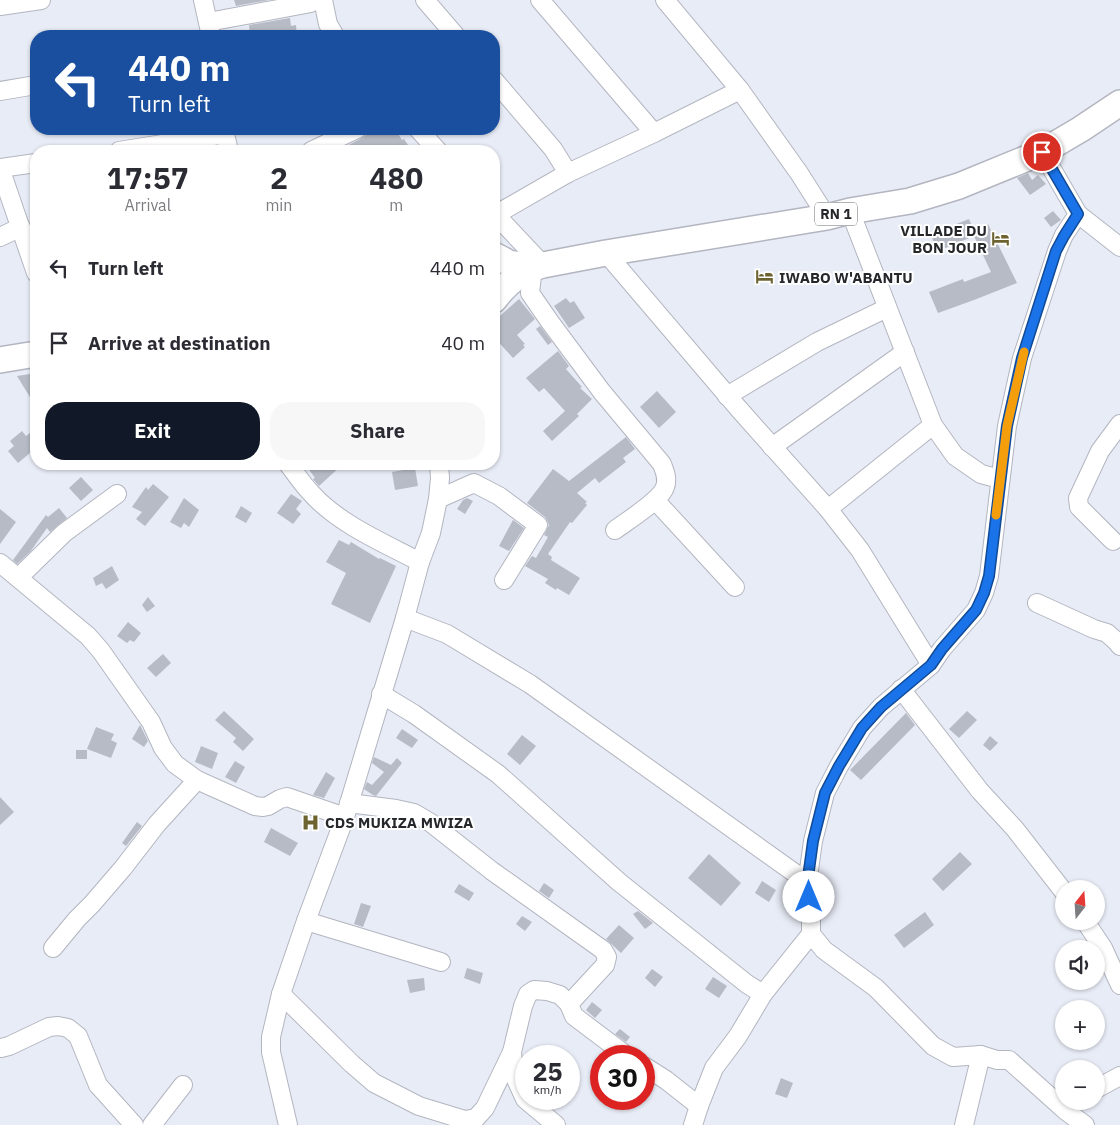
<!DOCTYPE html>
<html lang="en">
<head>
<meta charset="utf-8">
<style>
	:root { --surface:#fff; --page:#f7f7f7; --text:#2b2b33; --muted:#7c7c81; --accent:#111827 }
	body { margin:0; font-family:"IBM Plex Sans",sans-serif; background:var(--page); color:var(--text); height:100vh; display:flex; flex-direction:column; font-size:19px; white-space:nowrap }
	* { box-sizing:border-box; margin:0 }
	p { font-size:16px; color:var(--muted) }
	.icon { flex:none; width:28px; height:28px; fill:none; stroke:currentColor; stroke-width:2; stroke-linecap:round; stroke-linejoin:round }
	.map { position:relative; flex:1; overflow:hidden }
	.sheet { position:absolute; left:30px; top:145px; width:470px; height:325px; display:flex; flex-direction:column; background:var(--surface); border-radius:20px; box-shadow:0 1px 4px #0004 }
	.sheet>* { flex:none }
	.guide { position:absolute; left:30px; top:30px; width:470px; height:105px; border-radius:20px; box-shadow:0 1px 4px #0004; background:#1a4fa0; color:#fff; overflow:hidden }
	.needle { width:32px; rotate:17deg }
	.tools { position:absolute; left:1055px; top:880px; display:grid; gap:10px }
	.tools a { display:grid; place-items:center; width:50px; height:50px; border-radius:50%; background:var(--surface); box-shadow:0 1px 4px #0004; font-size:25px }
	.speed { position:absolute; left:515px; top:1045px; display:flex; gap:10px; font-size:25px; font-weight:700; text-align:center }
	.speed>* { display:grid; place-content:center; width:65px; height:65px; border-radius:50%; background:var(--surface); box-shadow:0 1px 4px #0004; line-height:1 }
	.speed small { font-size:12px; font-weight:400 }
	.speed .limit { border:8px solid #d22; background:#fff; color:#111 }
	.pin { position:absolute; display:grid; place-items:center; width:42px; height:42px; color:#fff; margin:-21px; border:2px solid #fff; border-radius:50%; box-shadow:0 1px 5px #0007 }
	.me { position:absolute; width:55px; margin:-28px; rotate:0deg; stroke-linejoin:round; filter:drop-shadow(0 0 4px #0008) }
	.turn { display:flex; align-items:center; gap:18px; height:105px; padding:0 15px; font-size:22px }
	.turn .icon { width:65px; height:65px; stroke-width:2.5 }
	.turn b { display:block; font-size:35px; line-height:42px }
	.eta { display:flex; justify-content:space-evenly; align-items:center; height:85px; text-align:center }
	.eta b { font-size:30px; font-weight:800; line-height:35px }
	.action { display:flex; gap:10px; margin-top:auto; padding:10px 15px }
	.action a { flex:1; height:58px; border-radius:20px; background:var(--accent); color:#fff; font-size:20px; font-weight:800; line-height:58px; text-align:center }
	.action a+a { background:var(--page); color:var(--text) }
	ul { padding:0; list-style:none }
	li { display:flex; align-items:center; gap:15px; height:75px; padding:0 15px }
	li div { flex:1 }
	li b { display:block; font-size:19px }
	li em { font-style:normal }
	.map>svg:first-child { display:block }
	.building { fill:#b7bbc5 }
	.lines { fill:none; stroke-linecap:round; stroke-linejoin:round }
	.minor-casing { stroke:#b3b6c0; stroke-width:20 }
	.highway-casing { stroke:#b3b6c0; stroke-width:28 }
	.minor { stroke:#fff; stroke-width:18 }
	.highway { stroke:#fff; stroke-width:25 }
	.route-casing { stroke:#114b97; stroke-width:12 }
	.route { stroke:#1a73e8; stroke-width:9 }
	.slow { stroke:#f59e0b; stroke-width:9 }
	.labels { text-anchor:middle; dominant-baseline:central; stroke-width:4; stroke-linejoin:round; paint-order:stroke }
	.shield { fill:#fff; stroke:#66686b; stroke-width:1 }
	.shield-label { font-size:14px; font-weight:bold; fill:#25272b }
	.poi-label { font-size:15px; font-weight:bold; fill:#25272b; stroke:#fff; text-anchor:start }
</style>
</head>
<body>
<div class="map">
<svg width="1120" height="1125" viewBox="0 0 1120 1125">
	<rect width="100%" height="100%" fill="#e8ecf6"/>
	<g class="building">
		<polygon points="234,0 269,0 236,6"/>
		<polygon points="290,18 291,26 296,25 297,36 250,36 249,25"/>
		<polygon points="367,129 395,129 402,140 404,139 412,151 345,151 343,148 362,138 366,135"/>
		<polygon points="1028,173 1032,180 1038,175 1046,184 1030,195 1017,178"/>
		<polygon points="1053,211 1061,220 1051,227 1044,218"/>
		<polygon points="969,219 975,233 988,224 1017,283 974,300 938,313 929,292 963,279 964,282 991,272 974,236 943,249 939,242 934,244 931,234"/>
		<polygon points="566,298 570,303 574,301 585,318 569,328 554,306"/>
		<polygon points="519,299 535,319 517,335 525,344 523,345 525,347 513,358 494,337 494,321"/>
		<polygon points="540,326 552,342 548,345 536,329"/>
		<polygon points="558,351 569,366 566,369 582,387 580,388 592,399 577,414 579,416 552,441 543,431 565,411 544,388 539,392 526,378"/>
		<polygon points="30,374 36,384 36,407 17,376"/>
		<polygon points="657,391 676,412 659,428 640,407"/>
		<polygon points="22,431 26,436 30,433 36,441 36,448 18,463 8,451 14,446 10,441"/>
		<polygon points="626,437 635,449 623,458 626,462 599,483 595,478 577,493 587,502 585,503 587,505 572,523 570,522 548,554 552,557 551,560 580,578 569,595 557,588 556,590 545,583 548,579 525,566 532,556 536,558 548,537 544,535 549,525 547,520 545,517 527,503 553,469 569,481"/>
		<polygon points="305,464 343,464 319,486 313,479 315,478"/>
		<polygon points="415,468 418,486 395,490 392,472"/>
		<polygon points="81,477 93,490 81,501 69,488"/>
		<polygon points="153,484 169,497 145,526 136,519 142,512 132,507 146,487 148,490"/>
		<polygon points="291,494 302,501 296,509 301,514 293,524 277,513"/>
		<polygon points="184,498 199,510 189,527 184,523 181,528 170,522"/>
		<polygon points="467,498 473,501 465,514 457,509 463,500"/>
		<polygon points="241,506 252,513 246,523 235,517"/>
		<polygon points="59,508 67,518 50,532 47,528 30,552 17,564 13,560 46,515 48,517"/>
		<polygon points="0,509 16,522 0,544"/>
		<polygon points="513,520 524,528 509,551 499,546"/>
		<polygon points="339,540 349,545 351,542 379,559 380,558 396,566 370,623 331,604 346,573 326,562"/>
		<polygon points="112,566 119,580 106,589 102,583 96,586 93,578"/>
		<polygon points="148,597 155,606 147,612 142,605"/>
		<polygon points="128,622 141,633 134,642 130,640 127,643 117,636"/>
		<polygon points="163,654 171,663 156,677 147,668"/>
		<polygon points="224,711 254,739 243,751 233,742 236,738 215,720"/>
		<polygon points="967,711 977,720 959,738 949,729"/>
		<polygon points="906,713 915,725 861,780 850,770"/>
		<polygon points="140,725 148,741 144,747 132,739"/>
		<polygon points="96,727 114,734 111,740 117,743 111,758 87,749"/>
		<polygon points="402,729 418,740 412,748 396,738"/>
		<polygon points="522,735 536,746 520,765 507,754"/>
		<polygon points="990,736 998,743 990,751 983,745"/>
		<polygon points="201,746 218,753 212,769 195,762"/>
		<rect x="76" y="750" width="11" height="9"/>
		<polygon points="374,757 391,765 397,758 402,763 376,796 373,795 364,789 367,782 372,785 384,772 372,763"/>
		<polygon points="235,761 245,767 236,783 225,777"/>
		<polygon points="326,772 335,778 324,798 313,795"/>
		<polygon points="0,797 14,812 0,825"/>
		<polygon points="137,822 142,826 126,846 122,843"/>
		<polygon points="271,828 298,843 290,856 264,842"/>
		<polygon points="960,852 972,864 943,891 932,879"/>
		<polygon points="709,854 741,883 721,906 688,878"/>
		<polygon points="762,881 776,890 769,902 755,893"/>
		<polygon points="544,883 554,890 549,898 539,891"/>
		<polygon points="459,884 474,893 469,901 454,892"/>
		<polygon points="361,903 371,906 363,927 354,924"/>
		<polygon points="638,911 653,923 645,929 633,914"/>
		<polygon points="925,912 934,925 904,948 894,935"/>
		<polygon points="522,916 532,922 525,931 516,924"/>
		<polygon points="619,925 634,938 621,953 606,939"/>
		<polygon points="467,968 483,973 480,984 464,978"/>
		<polygon points="652,969 663,977 655,987 645,978"/>
		<polygon points="713,977 727,986 719,998 705,989"/>
		<polygon points="424,978 425,990 410,993 407,980"/>
		<polygon points="592,1002 602,1010 595,1018 586,1010"/>
		<polygon points="620,1029 630,1037 626,1042 615,1034"/>
		<polygon points="781,1078 793,1083 787,1098 775,1094"/>
	</g>
	<g class="lines">
		<defs>
			<g id="minor">
				<polyline points="203,0 211,36"/>
				<polyline points="323,0 328,24 335,36"/>
				<polyline points="425,0 456,36"/>
				<polyline points="540,0 654,133"/>
				<polyline points="665,0 740,90 799,173 827,217"/>
				<polyline points="0,6 41,0"/>
				<polyline points="208,22 311,3"/>
				<polyline points="494,80 553,149 568,173"/>
				<polyline points="0,91 36,85"/>
				<polyline points="224,129 225,134 229,151"/>
				<polyline points="418,129 438,151"/>
				<polyline points="119,151 225,134"/>
				<polyline points="311,151 357,129"/>
				<polyline points="1042,152 1078,214 1064,235 1057,251 1022,358 1007,426 989,576 984,593 976,610 942,649 931,665 881,707 862,728 839,766 825,793 813,841 809,870 809,897 811,912 811,934 824,950 876,988 933,1046 953,1057 981,1055 997,1060 1009,1060 1066,1111 1085,1125"/>
				<polyline points="0,168 36,273"/>
				<polyline points="0,168 36,163"/>
				<polyline points="850,211 933,425 955,456 981,474 1000,479"/>
				<polyline points="494,213 543,265"/>
				<polyline points="1078,214 1120,247"/>
				<polyline points="495,215 568,173 654,133 740,90"/>
				<polyline points="0,237 21,227"/>
				<polyline points="606,253 738,408 828,509 860,550 931,665"/>
				<path d="M533,267l-3,26 20,29 52,70 60,72c3,8 6,15 3,23 -4,13 -38,34 -50,43"/>
				<polyline points="727,396 817,342 887,308"/>
				<polyline points="772,447 905,352"/>
				<path d="M288,464c8,10 15,21 24,30 27,30 72,49 108,68"/>
				<polyline points="438,499 474,483 499,496 538,525 504,580"/>
				<polyline points="655,500 735,587"/>
				<polyline points="828,509 933,425"/>
				<polyline points="1113,541 1079,507 1078,498 1100,451 1120,424"/>
				<polyline points="0,563 88,636 101,651 151,722 163,748 175,764 197,780 255,806 263,807 268,806 280,799 287,797 345,817"/>
				<polyline points="18,578 64,533 117,494"/>
				<polyline points="1037,603 1094,629 1107,633 1116,641 1120,646"/>
				<polyline points="405,618 447,634 530,684 810,884"/>
				<polyline points="901,689 980,791 1015,829 1064,892"/>
				<polyline points="381,694 414,714 498,774 619,882 747,984 763,994 811,934"/>
				<polyline points="349,803 396,809 414,813 431,823 492,871 603,950 607,957 605,965 569,1004 574,1016 627,1056"/>
				<polyline points="306,921 441,962"/>
				<polyline points="1085,921 1103,948 1120,985"/>
				<polyline points="53,948 77,919 92,904 123,868 157,824 197,780"/>
				<polyline points="281,994 352,1064 374,1083 419,1106 465,1120 476,1118 485,1108 512,1052"/>
				<polyline points="0,1048 1,1048 9,1046 49,1027 58,1026 68,1028 78,1036 98,1085 134,1125"/>
				<polyline points="644,1066 666,1080 699,1106 714,1068 738,1036 763,994"/>
				<polyline points="1096,1089 1120,1076"/>
				<polyline points="152,1125 183,1085"/>
				<polyline points="288,1125 271,1052 271,1037 281,994 306,921 345,817 405,618 420,562 431,533 438,499 440,478 439,464"/>
				<polyline points="556,1125 525,1099 514,1075 512,1052 523,1006 528,994 534,990 547,991 560,995 569,1004"/>
				<polyline points="693,1125 699,1106"/>
				<polyline points="964,1125 981,1055"/>
			</g>
			<g id="highway">
				<polyline points="494,255 509,263 533,267"/>
				<path d="M494,300c12,-16 28,-30 49,-35l63,-12 221,-36 23,-6 60,-10 49,-15 83,-34 39,-23 39,-26"/>
				<polyline points="0,360 36,354"/>
			</g>
		</defs>
		<use href="#minor" class="minor-casing"/>
		<use href="#highway" class="highway-casing"/>
		<use href="#minor" class="minor"/>
		<use href="#highway" class="highway"/>
	</g>
	<g class="lines">
		<defs>
			<polyline id="route" points="809,897 809,870 813,841 825,793 839,766 862,728 881,707 931,665 942,649 976,610 984,593 989,576 1007,426 1022,358 1056,251 1064,236 1078,214 1042,152"/>
		</defs>
		<use href="#route" class="route-casing"/>
		<use href="#route" class="route"/>
		<polyline class="slow" points="996,515 1007,426 1024,352"/>
	</g>
	<defs>
		<symbol id="hotel-bare" viewBox="-9 -9 18 18"><path d="M-6-4.5h1.5V1H6V5H4.5V3h-9V5H-6ZM-4 0a1.8 1.8 0 1 1 3.6 0ZM.5 0V-2.5h3Q6-2.5 6 0Z" fill="#6d6330" stroke="#fff" stroke-width="2.5" paint-order="stroke"/></symbol>
		<symbol id="hospital-bare" viewBox="-9 -9 18 18"><path d="M-5-5h3v3.5h4V-5h3V5h-3V1.5h-4V5h-3Z" fill="#6d6330" stroke="#fff" stroke-width="2.5" paint-order="stroke"/></symbol>
	</defs>
	<g fill-rule="evenodd">
		<use href="#hotel-bare" x="988" y="226" width="25" height="25"/>
		<use href="#hotel-bare" x="752" y="264" width="25" height="25"/>
		<use href="#hospital-bare" x="298" y="810" width="25" height="25"/>
	</g>
	<g class="labels">
		<rect class="shield" x="815" y="202.5" width="42" height="23" rx="4"/>
		<g class="shield-label">
			<text x="836" y="214">RN 1</text>
		</g>
		<g class="poi-label">
			<text x="987" y="230" text-anchor="end">VILLADE DU<tspan x="987" dy="17">BON JOUR</tspan></text>
			<text x="779" y="277">IWABO W'ABANTU</text>
			<text x="325" y="822">CDS MUKIZA MWIZA</text>
		</g>
	</g>
</svg>
<div class="tools">
<a><svg class="needle" viewBox="-14 -14 28 28"><path d="M0-13l5 13h-10z" fill="#e53935"/><path d="M0 13l5-13h-10z" fill="#7c7c81"/></svg></a>
<a><svg class="icon" aria-label="sound" viewBox="0 0 24 24"><path d="M4 9h4l5-4v14l-5-4H4zM17 9q2 3 0 6"/></svg></a>
<a>+</a>
<a>−</a>
</div>
<div class="speed"><div>25<small>km/h</small></div><div class="limit">30</div></div>
<div class="pin" style="left:1042px;top:152px;background:#d93025"><svg class="icon" aria-label="arrive" viewBox="0 0 24 24"><path d="M6 21V4h12l-3 4 3 4H6"/></svg></div>
<svg class="me" style="left:809px;top:897px" viewBox="-20 -20 40 40"><circle r="19" fill="#fff"/><path d="M0-13L10 11 0 6-10 11z" fill="#1a73e8"/></svg>
<div class="guide">
<div class="turn"><svg class="icon" aria-label="left" viewBox="0 0 24 24"><path d="M17 20v-9H6M10 6l-5 5 5 5"/></svg><div><b>440 m</b>Turn left</div></div>
</div>
<section class="sheet">
<div class="eta">
<div><b>17:57</b><p>Arrival</p></div>
<div><b>2</b><p>min</p></div>
<div><b>480</b><p>m</p></div>
</div>
<ul>
<li><svg class="icon" aria-label="left" viewBox="0 0 24 24"><path d="M17 20v-9H6M10 6l-5 5 5 5"/></svg><div><b>Turn left</b></div><em>440 m</em></li>
<li><svg class="icon" aria-label="arrive" viewBox="0 0 24 24"><path d="M6 21V4h12l-3 4 3 4H6"/></svg><div><b>Arrive at destination</b></div><em>40 m</em></li>
</ul>
<div class="action"><a>Exit</a><a>Share</a></div>
</section>
</div>
</body>
</html>
